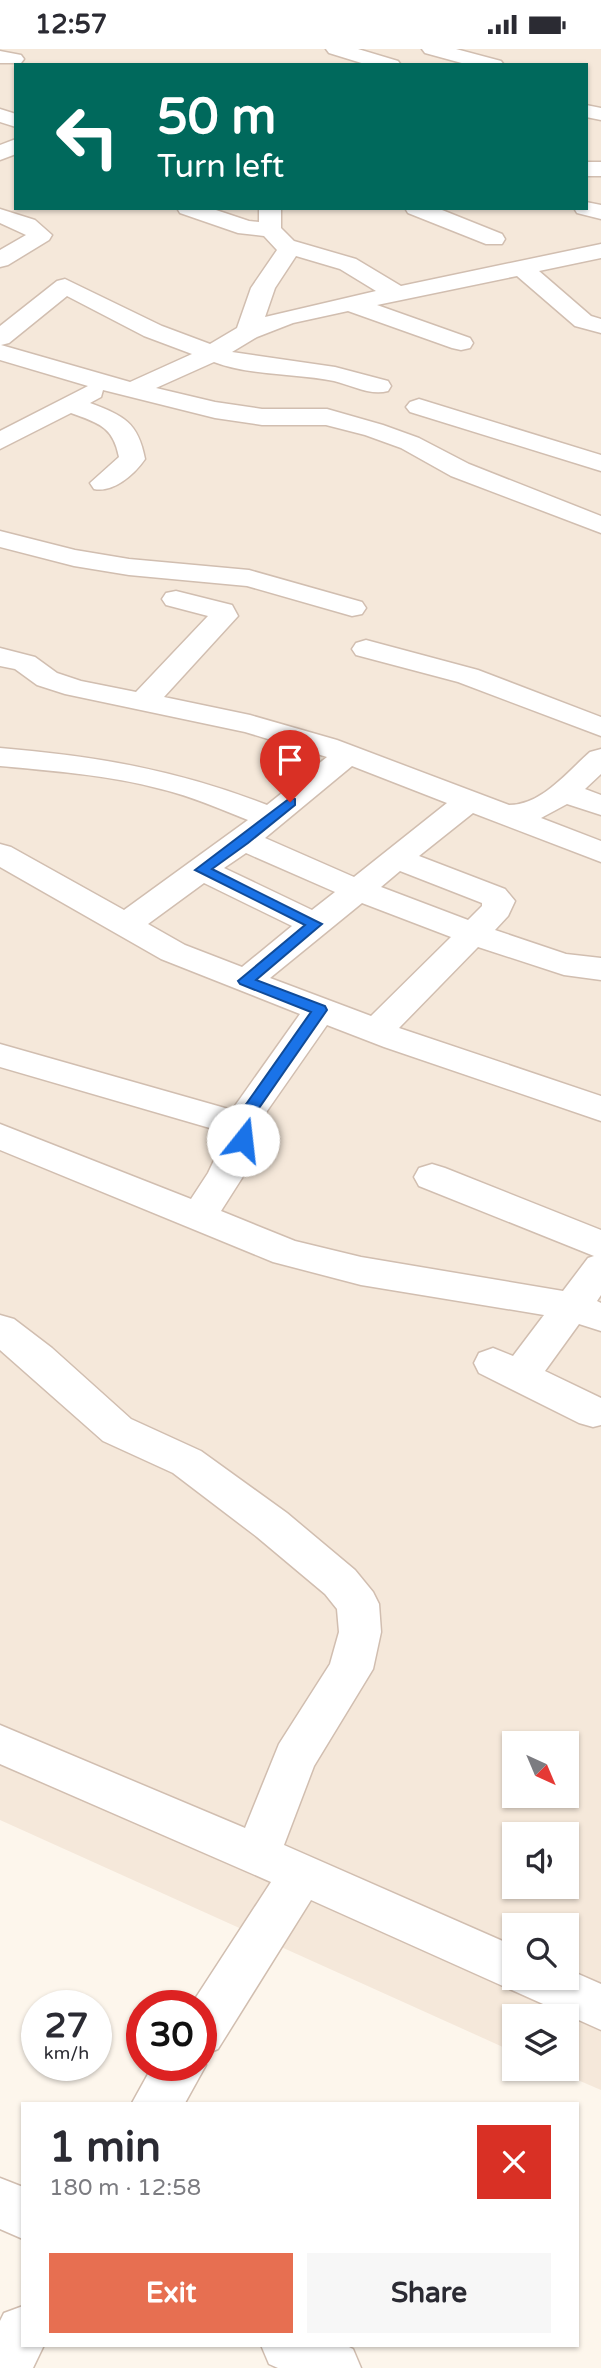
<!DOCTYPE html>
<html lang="en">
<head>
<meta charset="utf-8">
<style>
	:root { --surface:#fff; --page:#f7f7f7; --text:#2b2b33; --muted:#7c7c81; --accent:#e76f51 }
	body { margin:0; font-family:"Varela Round",sans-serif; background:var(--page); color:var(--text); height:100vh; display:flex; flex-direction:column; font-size:26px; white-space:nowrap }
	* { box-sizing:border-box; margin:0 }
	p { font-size:23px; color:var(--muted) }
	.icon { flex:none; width:38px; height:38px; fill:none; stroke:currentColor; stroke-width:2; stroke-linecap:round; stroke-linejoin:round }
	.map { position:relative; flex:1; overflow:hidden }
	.details { position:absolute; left:21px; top:2053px; width:558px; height:245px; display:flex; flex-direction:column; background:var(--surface); border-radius:0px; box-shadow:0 2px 5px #0004 }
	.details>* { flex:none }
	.top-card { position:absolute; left:14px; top:14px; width:574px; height:147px; border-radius:0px; box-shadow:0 2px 5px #0004; background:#00695c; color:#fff; overflow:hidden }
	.needle { width:46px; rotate:136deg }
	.tools { position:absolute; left:502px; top:1682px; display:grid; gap:14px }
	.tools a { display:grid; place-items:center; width:77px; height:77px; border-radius:0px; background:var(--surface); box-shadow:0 2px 5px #0004; font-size:35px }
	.speed { position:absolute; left:21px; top:1941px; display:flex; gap:14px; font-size:35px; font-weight:700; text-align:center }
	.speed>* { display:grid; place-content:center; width:91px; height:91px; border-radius:50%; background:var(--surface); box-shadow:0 2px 5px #0004; line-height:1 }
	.speed small { font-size:18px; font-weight:400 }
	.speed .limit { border:10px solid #d22; background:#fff; color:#111 }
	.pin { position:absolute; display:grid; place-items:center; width:60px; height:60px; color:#fff; margin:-72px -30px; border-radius:50% 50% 50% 0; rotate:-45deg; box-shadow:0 0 7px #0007 }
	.pin .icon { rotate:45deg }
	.me { position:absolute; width:77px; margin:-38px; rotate:16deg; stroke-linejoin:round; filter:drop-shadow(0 0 5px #0008) }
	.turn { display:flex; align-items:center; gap:24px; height:147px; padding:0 28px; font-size:32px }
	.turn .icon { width:91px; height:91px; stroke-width:2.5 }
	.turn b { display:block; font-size:49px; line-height:60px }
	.round { display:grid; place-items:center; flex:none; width:74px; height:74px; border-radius:0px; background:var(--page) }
	.overview { display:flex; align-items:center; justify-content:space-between; height:119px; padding:0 28px }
	h1 { font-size:42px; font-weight:700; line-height:52px }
	.button { display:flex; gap:14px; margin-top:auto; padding:14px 28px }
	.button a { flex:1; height:80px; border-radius:0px; background:var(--accent); color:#fff; font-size:28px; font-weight:700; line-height:80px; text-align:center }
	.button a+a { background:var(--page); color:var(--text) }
	.status { display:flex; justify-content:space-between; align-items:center; height:49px; padding:0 35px; background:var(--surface); direction:ltr }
	.status svg { height:19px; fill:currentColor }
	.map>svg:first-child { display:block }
	.residential { fill:#f5e8da; fill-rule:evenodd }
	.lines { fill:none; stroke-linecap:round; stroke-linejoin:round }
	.street-casing { stroke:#d1beb0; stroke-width:3 }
	.street { fill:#fff; fill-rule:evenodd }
	.route { fill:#1a73e8; stroke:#114b97; stroke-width:2 }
</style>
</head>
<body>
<div class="status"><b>12:57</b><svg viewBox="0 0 49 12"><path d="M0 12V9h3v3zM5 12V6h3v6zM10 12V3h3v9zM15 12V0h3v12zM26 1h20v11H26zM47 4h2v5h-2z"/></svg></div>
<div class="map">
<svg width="601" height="2319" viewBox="0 0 601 2319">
	<rect width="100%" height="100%" fill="#fdf6ec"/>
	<path class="residential" d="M0,0h601v2041l-49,-21h15v-53h-53v36l-514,-232zM16,16h570v143h-570zM514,1694h53v52h-53zM514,1785h53v53h-53zM514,1876h53v52h-53z"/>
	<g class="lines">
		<defs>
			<g id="street">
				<polygon points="326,0 358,0 398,12 401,16 368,16 329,4"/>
				<polygon points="422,0 456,0 501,12 504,16 469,16 425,4"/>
				<polygon points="0,2 21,6 24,10 21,14 0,14"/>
				<polygon points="586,56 601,59 601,71 586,68"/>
				<polygon points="0,60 16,65 16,78 0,73"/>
				<polygon points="16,90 16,105 0,111 0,96"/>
				<rect x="586" y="113" width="15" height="14"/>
				<polygon points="586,153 601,156 601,170 577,164 574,159 586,159"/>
				<path d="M177,159h33l39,13 10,1v-14h22v20l13,13 62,18 45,27 200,-42v14l-62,13 52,45 10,3v14l-26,-7 -58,-50 -140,29 93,33 3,5 -3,5 -9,2 -9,-2 -104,-37 -55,12 -36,14 -25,15 103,15 53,14 3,5 -3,5c-18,5 -37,-6 -54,-10 -39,-8 -83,-5 -120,-19l-58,26 59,14 47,7h65l56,16 36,13 50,26 132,52v17l-150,-57 -50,-28 -36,-13 -39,-10h-64l-47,-7 -112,-28 -2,7 -11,6c34,13 48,19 55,56 -11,16 -32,34 -51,30l-4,-6 29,-26c-6,-31 -21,-34 -48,-44l-71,36v-18l88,-45 -88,-26v-34l57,-45 8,-2 97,47 48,18 27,-16 14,-40 26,-38 -13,-14 -26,-3 -58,-20zM296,207l44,13 36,22 -111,26 10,-29zM67,247l77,40 48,18 -62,28 -129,-37 8,-2z"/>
				<polygon points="405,159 437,159 502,185 505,190 502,195 486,195 408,164"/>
				<polygon points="0,160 35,171 52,186 49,191 8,216 0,218 0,201 26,186 0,174"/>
				<polygon points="419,350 601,406 601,422 410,363 406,358 410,353"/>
				<polygon points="0,482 75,501 129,510 249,521 362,553 366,559 362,565 352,567 247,537 129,526 74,517 0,498"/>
				<path d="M176,542l56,14 6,11 -74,81 86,18 87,25 172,65c33,0 58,-33 81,-53l11,-3v25l-16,15 16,6v20l-34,-11 -26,14 60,23v21l-128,-49 -54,43 86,33 10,12 -7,15 -13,14 71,24 35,4v22l-37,-5 -86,-28 -79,81 202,68v25l-217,-74 -57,-22 -60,86 -6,29 -19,38 -21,33 74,30 66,16 202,34 25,-33 6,-2 -175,-70 -5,-9 5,-9 13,-4 13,4 156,62v65l-4,6 4,2v28l-22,-7 -34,47 56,27v27l-8,2 -14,-4 -100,-50 -5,-10 5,-10 14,-5 20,8 31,-41 -183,-30 -88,-23 -273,-112v-26l191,75 17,-26 19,-40 -227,-66v-23l232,66 68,-96 -139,-55 -161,-92v-23l11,3 113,63 124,-90c-28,-11 -57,-24 -87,-31 -52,-14 -107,-18 -161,-23v-18c95,8 178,22 267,57l60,-48 -82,-25 -180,-38 -28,-9 -22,-16 -15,-3v-18l35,9 22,16 24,8 55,11 72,-76 -42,-11 -4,-6 4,-6zM352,717l95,37 -93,74 -89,-39zM246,804l89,39 -23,18 -88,-42zM400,822l82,32v3l-14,14 -87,-33zM204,834l88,43 -50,41 -57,-22 -37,-21zM362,854l89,34 -80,79 -101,-38z"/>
				<polygon points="366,591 478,621 601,668 601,687 458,633 356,606 352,600 356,594"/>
				<polygon points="0,1266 14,1270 52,1299 131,1370 201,1402 287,1464 355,1521 373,1543 379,1555 381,1583 373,1620 314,1717 284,1796 514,1897 514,1928 567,1928 567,1920 601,1935 601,1981 311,1851 218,2000 201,2007 206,2016 185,2054 132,2054 153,2016 201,2016 201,1956 191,1956 271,1833 0,1715 0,1676 245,1779 279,1695 330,1615 339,1583 337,1560 325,1545 257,1488 173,1424 103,1392 0,1301"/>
				<polygon points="0,2129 23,2138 23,2190 0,2180"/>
				<polygon points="23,2257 23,2296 44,2296 33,2319 0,2319 0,2272 4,2264"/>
				<polygon points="261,2296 345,2296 353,2300 361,2319 278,2319 269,2315"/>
			</g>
		</defs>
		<use href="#street" class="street-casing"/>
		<use href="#street" class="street"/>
	</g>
	<polygon class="route" points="290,749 295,750 295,756 248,794 212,820 322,875 256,931 325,957 327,961 257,1062 251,1091 243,1096 236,1091 242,1061 311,963 240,935 238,932 305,876 195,821"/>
</svg>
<div class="tools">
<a><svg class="needle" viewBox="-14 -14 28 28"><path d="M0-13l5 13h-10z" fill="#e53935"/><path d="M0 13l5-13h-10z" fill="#7c7c81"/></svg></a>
<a><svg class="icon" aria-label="sound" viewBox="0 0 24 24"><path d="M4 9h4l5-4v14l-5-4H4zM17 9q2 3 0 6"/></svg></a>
<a><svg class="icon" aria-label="search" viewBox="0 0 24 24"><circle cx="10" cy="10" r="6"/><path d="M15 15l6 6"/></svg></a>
<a><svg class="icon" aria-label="layers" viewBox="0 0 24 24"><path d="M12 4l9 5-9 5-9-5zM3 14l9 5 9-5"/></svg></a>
</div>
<div class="speed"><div>27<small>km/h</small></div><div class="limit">30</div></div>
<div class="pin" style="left:290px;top:753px;background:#d93025"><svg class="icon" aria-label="arrive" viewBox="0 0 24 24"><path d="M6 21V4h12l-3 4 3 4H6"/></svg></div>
<svg class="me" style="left:243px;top:1091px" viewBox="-20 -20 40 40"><circle r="19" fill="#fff"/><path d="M0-13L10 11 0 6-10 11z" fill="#1a73e8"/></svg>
<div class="top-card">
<div class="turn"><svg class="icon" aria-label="left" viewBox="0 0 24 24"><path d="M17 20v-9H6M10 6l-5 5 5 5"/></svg><div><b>50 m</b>Turn left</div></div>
</div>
<section class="details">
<div class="overview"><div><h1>1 min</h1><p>180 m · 12:58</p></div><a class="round" style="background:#d93025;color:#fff"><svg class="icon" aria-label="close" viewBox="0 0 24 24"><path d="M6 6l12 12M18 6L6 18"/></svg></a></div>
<div class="button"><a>Exit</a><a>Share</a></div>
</section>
</div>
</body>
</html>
